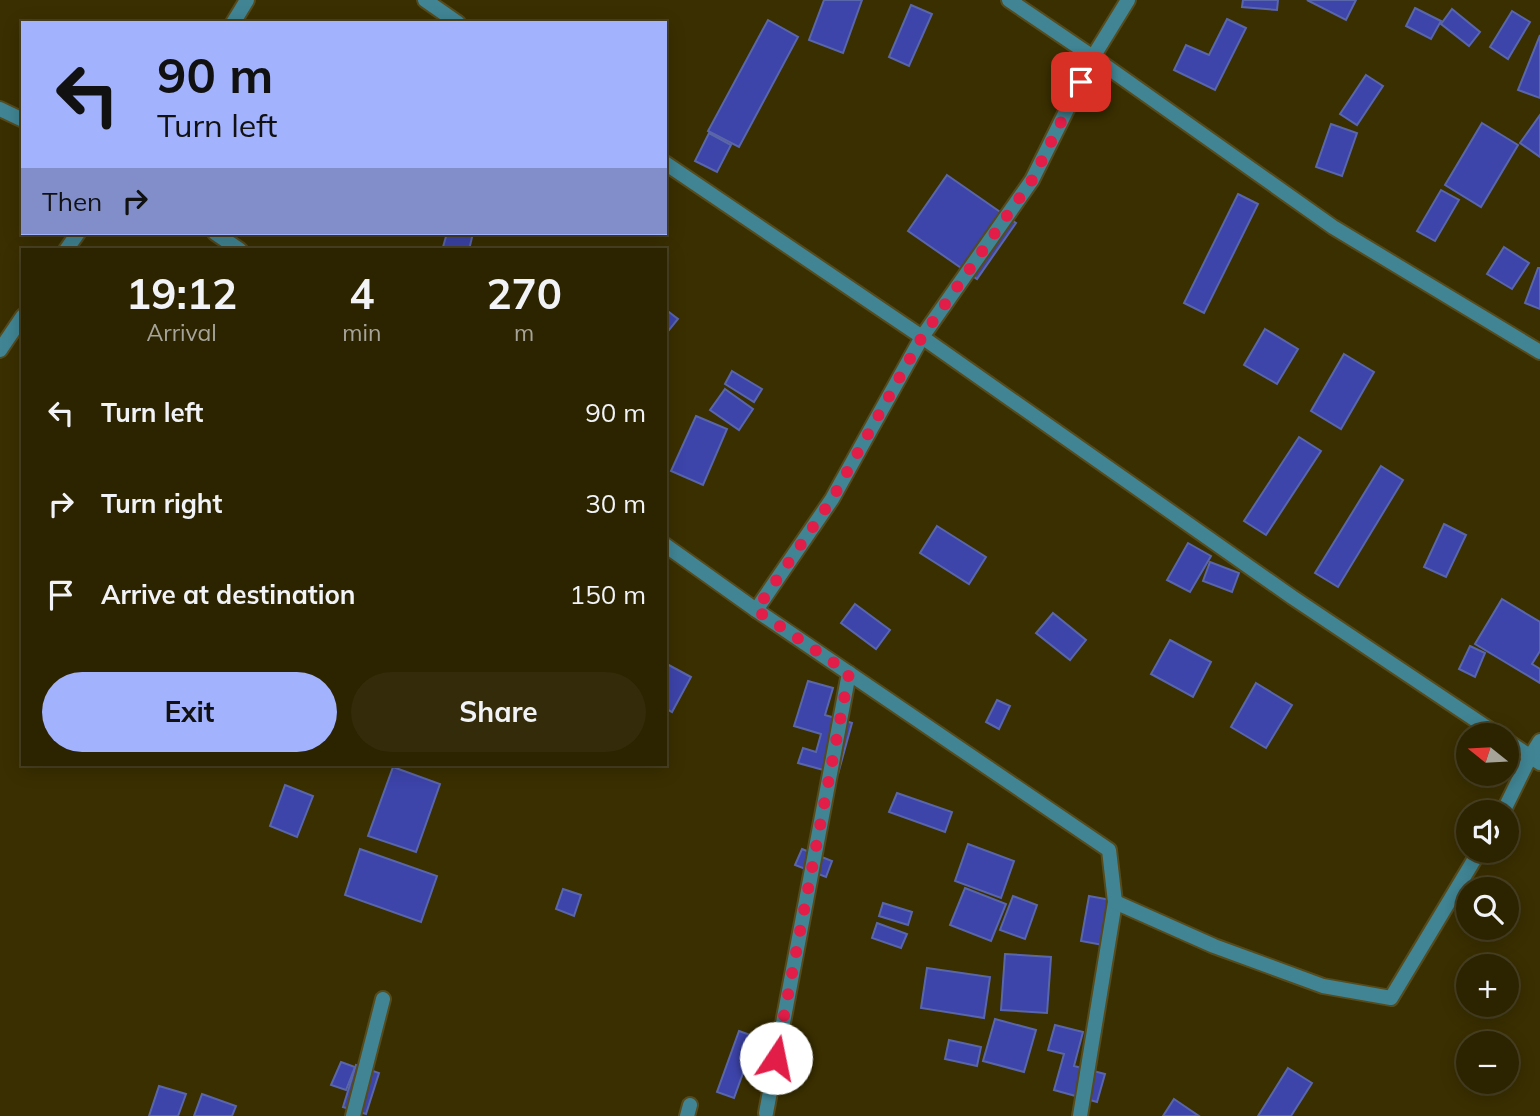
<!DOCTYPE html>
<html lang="en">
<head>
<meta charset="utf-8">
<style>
	:root { --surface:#2c2300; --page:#342b0a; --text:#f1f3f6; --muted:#a6a499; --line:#484022; --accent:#a2b2fd }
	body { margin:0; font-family:Mulish,sans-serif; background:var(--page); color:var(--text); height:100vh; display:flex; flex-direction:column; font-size:26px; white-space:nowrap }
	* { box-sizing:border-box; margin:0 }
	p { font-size:23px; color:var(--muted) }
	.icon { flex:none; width:38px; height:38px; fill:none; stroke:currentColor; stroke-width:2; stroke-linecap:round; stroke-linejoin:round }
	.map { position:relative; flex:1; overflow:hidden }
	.sheet { position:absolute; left:21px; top:248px; width:646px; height:518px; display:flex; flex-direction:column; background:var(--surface); border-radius:0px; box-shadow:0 4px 18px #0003,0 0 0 2px var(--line) }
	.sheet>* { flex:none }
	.hud { position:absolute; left:21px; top:21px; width:646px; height:214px; border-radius:0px; box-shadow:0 4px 18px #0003,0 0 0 2px var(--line); background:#a2b2fd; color:#111; overflow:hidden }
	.needle { width:46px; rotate:288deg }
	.controls { position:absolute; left:1456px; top:723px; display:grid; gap:14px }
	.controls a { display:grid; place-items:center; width:63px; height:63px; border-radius:50%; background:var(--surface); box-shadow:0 4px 18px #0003,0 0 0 2px var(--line); font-size:35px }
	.pin { position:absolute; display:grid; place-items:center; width:60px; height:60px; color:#fff; margin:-30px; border-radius:14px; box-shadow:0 4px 10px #0006 }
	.me { position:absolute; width:77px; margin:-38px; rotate:11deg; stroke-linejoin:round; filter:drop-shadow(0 0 5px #0008) }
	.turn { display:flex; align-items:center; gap:24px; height:147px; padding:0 21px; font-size:32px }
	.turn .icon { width:91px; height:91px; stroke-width:2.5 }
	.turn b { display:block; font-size:49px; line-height:60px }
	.then { display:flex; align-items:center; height:66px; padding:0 21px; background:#0003; gap:14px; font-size:26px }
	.eta { display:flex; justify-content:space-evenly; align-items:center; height:119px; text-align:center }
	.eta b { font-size:42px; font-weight:700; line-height:49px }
	.cta { display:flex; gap:14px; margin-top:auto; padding:14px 21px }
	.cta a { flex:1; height:80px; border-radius:42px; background:var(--accent); color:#111; font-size:28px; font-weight:700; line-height:80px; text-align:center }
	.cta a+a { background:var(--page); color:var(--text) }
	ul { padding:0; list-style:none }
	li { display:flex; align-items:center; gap:21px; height:91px; padding:0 21px }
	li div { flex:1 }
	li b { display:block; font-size:26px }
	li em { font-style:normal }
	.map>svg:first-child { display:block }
	.building { fill:#3d44aa; stroke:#5a66aa; stroke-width:2 }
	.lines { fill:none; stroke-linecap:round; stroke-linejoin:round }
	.minor-casing { stroke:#564b1d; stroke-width:18 }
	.minor { stroke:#418594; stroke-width:14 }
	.route { stroke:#e11d48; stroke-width:12; stroke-dasharray:0 21.6 }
</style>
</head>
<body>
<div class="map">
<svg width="1540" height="1116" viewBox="0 0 1540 1116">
	<rect width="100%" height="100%" fill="#3a2f00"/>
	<g class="building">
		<polygon points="824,0 862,0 843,53 809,40"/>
		<polygon points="1243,0 1278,0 1277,10 1242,7"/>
		<polygon points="1307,0 1356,0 1346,20"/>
		<polygon points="911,5 932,14 909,66 889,57"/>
		<polygon points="1415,8 1441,21 1431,39 1406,26"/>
		<polygon points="1452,9 1480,32 1469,46 1441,24"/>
		<polygon points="1512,11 1530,22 1508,59 1490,47"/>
		<polygon points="1227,19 1246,28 1215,90 1174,70 1186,45 1209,55"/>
		<polygon points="768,20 798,37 739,147 708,131"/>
		<polygon points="1540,35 1540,98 1518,90"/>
		<polygon points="1366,75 1383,86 1357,125 1340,114"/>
		<polygon points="1540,115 1540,157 1520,143"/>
		<polygon points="1482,123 1518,145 1481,207 1445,185"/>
		<polygon points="1331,124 1357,133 1342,176 1316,167"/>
		<polygon points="709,133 731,145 717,172 695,161"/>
		<polygon points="947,175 1016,223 977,279 908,231"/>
		<polygon points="1441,190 1459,200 1435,241 1417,231"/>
		<polygon points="1238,194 1258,204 1204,313 1184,303"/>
		<polygon points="447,233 473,233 469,250 458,250 443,247"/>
		<polygon points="1504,247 1529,263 1512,289 1487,274"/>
		<polygon points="1538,268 1540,268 1540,309 1525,303"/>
		<polygon points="665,309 678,319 665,335"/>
		<polygon points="1265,329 1298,349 1277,384 1244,365"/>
		<polygon points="1344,354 1374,372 1341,429 1311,411"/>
		<polygon points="732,371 762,389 754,402 725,384"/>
		<polygon points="725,389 753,409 739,430 710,410"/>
		<polygon points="696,416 727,429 703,485 671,471"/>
		<polygon points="1299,437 1321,451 1266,535 1244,521"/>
		<polygon points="1381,466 1403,480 1338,587 1315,573"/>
		<polygon points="1444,524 1466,535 1446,577 1424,567"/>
		<polygon points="937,526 986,557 969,584 920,553"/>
		<polygon points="1188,543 1211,556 1190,592 1167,580"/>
		<polygon points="1210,562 1239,573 1232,592 1203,581"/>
		<polygon points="1502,599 1540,622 1540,651 1532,664 1540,669 1540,683 1475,644"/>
		<polygon points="855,604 890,630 876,649 841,623"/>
		<polygon points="1053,613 1086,640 1070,660 1036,633"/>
		<polygon points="1170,640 1211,662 1193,697 1151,674"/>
		<polygon points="1470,646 1485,653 1475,677 1459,669"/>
		<polygon points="665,663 691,677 672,712 665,708"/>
		<polygon points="808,681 833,688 825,715 852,723 838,774 798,763 803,748 816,752 821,734 794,726"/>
		<polygon points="1256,683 1292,705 1266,748 1231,727"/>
		<polygon points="997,700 1010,706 999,729 986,722"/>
		<polygon points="393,767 440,784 416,852 368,836"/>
		<polygon points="285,785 313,796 297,837 270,826"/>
		<polygon points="897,793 952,812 945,832 889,812"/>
		<polygon points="968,844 1014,861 1001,898 955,881"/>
		<polygon points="360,849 437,876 421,922 345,895"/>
		<polygon points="802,849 832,861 826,877 795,865"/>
		<polygon points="965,888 1006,904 991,941 950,925"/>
		<polygon points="563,889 581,895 574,916 556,909"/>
		<polygon points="1013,896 1037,905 1025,939 1000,930"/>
		<polygon points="1089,896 1122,902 1114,947 1081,941"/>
		<polygon points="883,903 912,912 908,925 879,916"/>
		<polygon points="877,923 907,934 901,948 872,938"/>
		<polygon points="1005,954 1051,957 1047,1013 1001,1010"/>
		<polygon points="927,968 990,977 984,1018 921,1008"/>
		<polygon points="995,1019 1036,1030 1024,1072 983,1061"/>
		<polygon points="1055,1025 1083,1032 1074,1066 1105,1074 1097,1102 1054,1090 1064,1054 1048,1050"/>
		<polygon points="739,1031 756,1037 734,1098 717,1092"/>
		<polygon points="949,1040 981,1047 977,1066 945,1059"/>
		<polygon points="341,1062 355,1067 346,1090 331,1085"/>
		<polygon points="356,1065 379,1073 366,1114 343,1107"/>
		<polygon points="1288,1068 1312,1083 1291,1116 1258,1116"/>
		<polygon points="159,1086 186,1094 178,1116 149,1116"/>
		<polygon points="202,1094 236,1106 232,1116 194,1116"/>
		<polygon points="1174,1099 1199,1116 1163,1116"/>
	</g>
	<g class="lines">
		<defs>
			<g id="minor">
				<polyline points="425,0 458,23"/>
				<polyline points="1009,0 1093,57 1333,227 1540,352"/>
				<polyline points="233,23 247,0"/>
				<polyline points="0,109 23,120"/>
				<polyline points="665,163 922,337 1292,597 1498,735"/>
				<polyline points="215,233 240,250"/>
				<polyline points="66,250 78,233"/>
				<polyline points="0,350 23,316"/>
				<polyline points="665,545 756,610 1109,850 1115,902 1080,1116"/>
				<polyline points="756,610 832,499 922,337 1032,180 1093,57 1128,0"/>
				<polyline points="1507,741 1540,763"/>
				<polyline points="1503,812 1530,757 1540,741"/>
				<polyline points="1115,902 1214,946 1323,986 1391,998 1480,850"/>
				<polyline points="766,1113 849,673"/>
				<polyline points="353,1116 383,999"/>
				<polyline points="687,1116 690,1105"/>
			</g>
		</defs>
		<use href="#minor" class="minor-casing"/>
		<use href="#minor" class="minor"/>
	</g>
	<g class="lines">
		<polyline class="route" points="776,1058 849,673 756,610 832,499 922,337 1032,180 1081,82"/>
	</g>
</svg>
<div class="controls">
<a><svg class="needle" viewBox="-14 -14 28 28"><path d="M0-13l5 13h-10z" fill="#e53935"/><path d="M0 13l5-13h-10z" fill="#a6a499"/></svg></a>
<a><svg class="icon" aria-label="sound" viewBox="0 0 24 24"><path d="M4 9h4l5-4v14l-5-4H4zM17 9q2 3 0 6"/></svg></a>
<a><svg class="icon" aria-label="search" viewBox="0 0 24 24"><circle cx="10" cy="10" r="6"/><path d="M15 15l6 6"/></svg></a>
<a>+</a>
<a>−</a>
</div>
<div class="pin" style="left:1081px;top:82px;background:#d93025"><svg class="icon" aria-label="arrive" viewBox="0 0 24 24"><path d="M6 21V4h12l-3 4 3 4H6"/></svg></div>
<svg class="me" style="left:776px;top:1058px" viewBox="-20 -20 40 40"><circle r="19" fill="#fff"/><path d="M0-13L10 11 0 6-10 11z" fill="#e11d48"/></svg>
<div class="hud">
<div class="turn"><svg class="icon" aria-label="left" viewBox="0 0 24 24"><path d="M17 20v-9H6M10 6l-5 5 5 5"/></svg><div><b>90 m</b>Turn left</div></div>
<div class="then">Then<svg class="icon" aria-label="right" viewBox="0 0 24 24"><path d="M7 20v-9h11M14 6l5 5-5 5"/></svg></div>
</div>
<section class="sheet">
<div class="eta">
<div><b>19:12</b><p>Arrival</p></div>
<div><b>4</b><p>min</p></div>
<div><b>270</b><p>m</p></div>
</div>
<ul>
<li><svg class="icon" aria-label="left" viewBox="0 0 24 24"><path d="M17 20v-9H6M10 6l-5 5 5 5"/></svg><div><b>Turn left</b></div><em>90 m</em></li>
<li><svg class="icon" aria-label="right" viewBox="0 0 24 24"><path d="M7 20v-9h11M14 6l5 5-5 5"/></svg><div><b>Turn right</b></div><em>30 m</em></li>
<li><svg class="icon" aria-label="arrive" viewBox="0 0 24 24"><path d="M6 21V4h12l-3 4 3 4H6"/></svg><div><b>Arrive at destination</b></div><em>150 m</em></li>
</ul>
<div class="cta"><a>Exit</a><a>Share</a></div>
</section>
</div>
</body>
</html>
